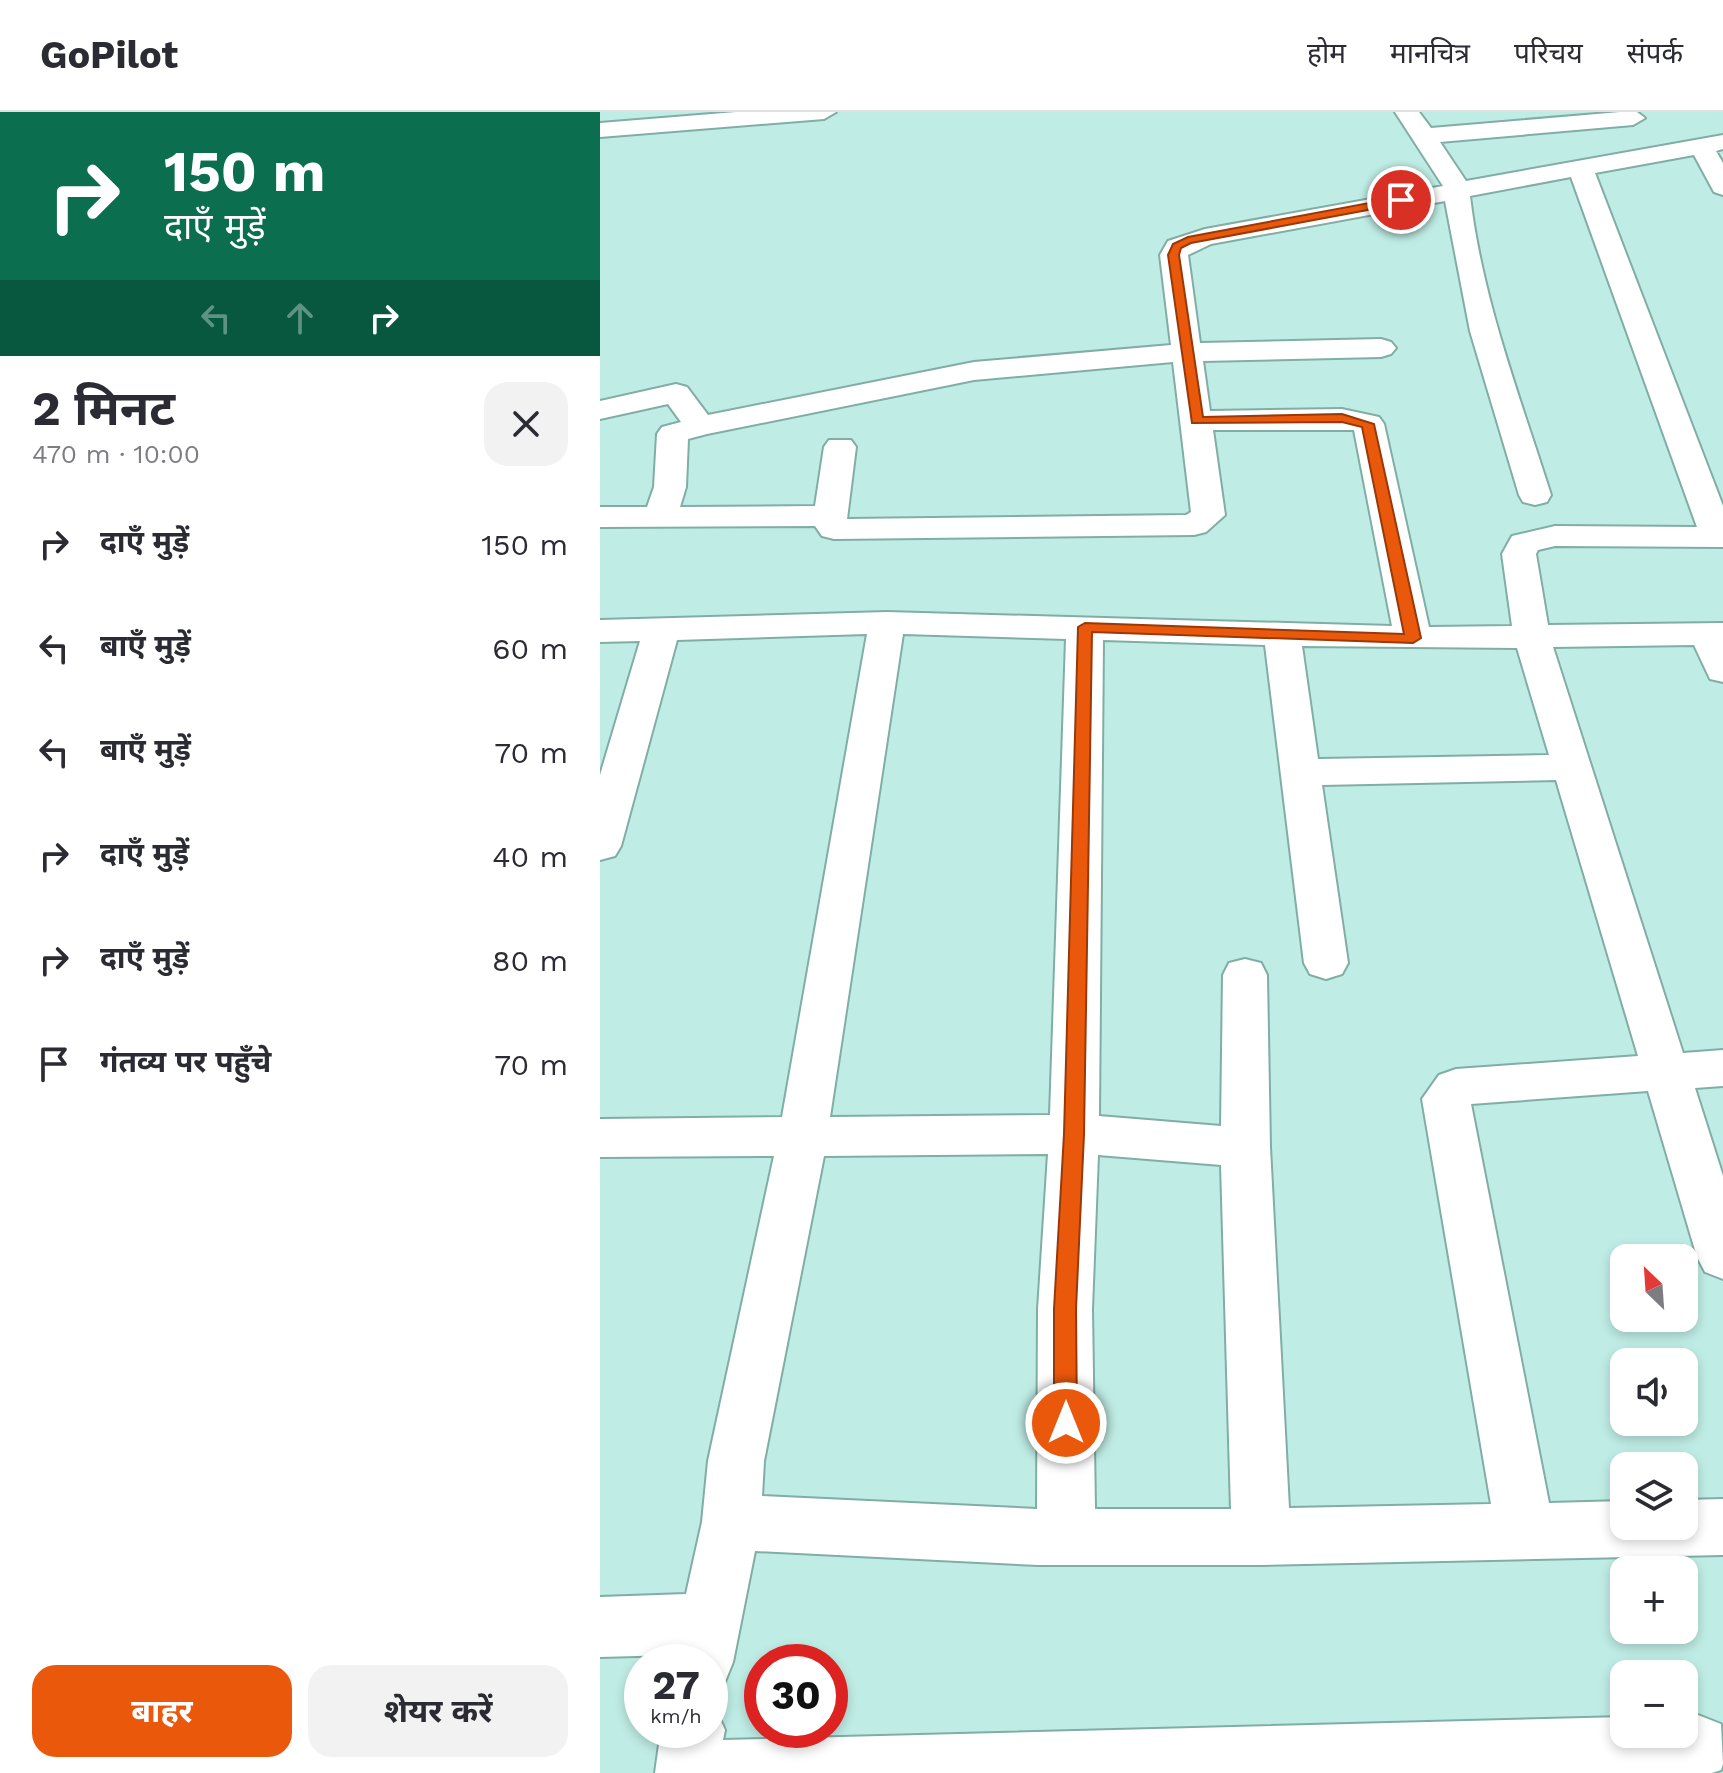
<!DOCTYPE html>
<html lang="hi">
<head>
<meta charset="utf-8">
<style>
	:root { --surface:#fff; --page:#f2f2f3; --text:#2b2b33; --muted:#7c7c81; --line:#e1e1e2; --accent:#ea580c }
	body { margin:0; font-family:"Work Sans","Noto Sans Devanagari",sans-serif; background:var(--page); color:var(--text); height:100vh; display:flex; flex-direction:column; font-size:30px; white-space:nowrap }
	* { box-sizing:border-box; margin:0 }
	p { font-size:26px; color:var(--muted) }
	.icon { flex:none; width:44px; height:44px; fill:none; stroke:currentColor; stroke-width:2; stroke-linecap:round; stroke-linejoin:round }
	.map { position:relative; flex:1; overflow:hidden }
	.drawer { display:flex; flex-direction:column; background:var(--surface); width:600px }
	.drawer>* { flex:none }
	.hud { background:#0b6e4f; color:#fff; overflow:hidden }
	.needle { width:52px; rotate:335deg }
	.buttons { position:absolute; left:1010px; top:1132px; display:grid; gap:16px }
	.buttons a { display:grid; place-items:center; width:88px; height:88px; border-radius:16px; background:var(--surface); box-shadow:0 4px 12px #0003; font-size:40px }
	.speed { position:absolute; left:24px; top:1532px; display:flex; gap:16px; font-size:40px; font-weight:700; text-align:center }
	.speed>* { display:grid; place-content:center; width:104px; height:104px; border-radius:50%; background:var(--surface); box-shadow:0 4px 12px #0003; line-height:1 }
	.speed small { font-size:20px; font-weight:400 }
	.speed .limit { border:12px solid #d22; background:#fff; color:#111 }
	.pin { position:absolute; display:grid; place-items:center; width:68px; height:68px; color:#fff; margin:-34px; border:4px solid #fff; border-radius:50%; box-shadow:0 2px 8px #0007 }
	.me { position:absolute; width:88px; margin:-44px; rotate:0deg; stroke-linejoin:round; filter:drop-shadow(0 0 6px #0008) }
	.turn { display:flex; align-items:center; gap:28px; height:168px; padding:0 32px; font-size:36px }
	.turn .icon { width:104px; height:104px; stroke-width:2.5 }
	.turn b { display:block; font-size:56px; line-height:68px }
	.lanes { display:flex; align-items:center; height:76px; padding:0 32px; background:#0003; justify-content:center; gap:40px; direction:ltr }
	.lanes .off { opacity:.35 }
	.round { display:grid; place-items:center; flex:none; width:84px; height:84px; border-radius:24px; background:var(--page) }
	.overview { display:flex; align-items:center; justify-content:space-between; height:136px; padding:0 32px }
	h1 { font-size:48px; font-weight:700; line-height:60px }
	.button { display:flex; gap:16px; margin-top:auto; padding:16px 32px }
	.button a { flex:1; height:92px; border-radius:24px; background:var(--accent); color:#fff; font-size:32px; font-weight:700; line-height:92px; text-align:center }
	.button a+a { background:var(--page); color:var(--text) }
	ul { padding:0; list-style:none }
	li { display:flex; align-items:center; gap:24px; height:104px; padding:0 32px }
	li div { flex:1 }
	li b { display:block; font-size:30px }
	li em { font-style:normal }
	header { display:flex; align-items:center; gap:48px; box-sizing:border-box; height:112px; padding:0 40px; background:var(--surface); border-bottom:2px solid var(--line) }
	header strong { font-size:38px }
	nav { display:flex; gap:44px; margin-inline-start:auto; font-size:28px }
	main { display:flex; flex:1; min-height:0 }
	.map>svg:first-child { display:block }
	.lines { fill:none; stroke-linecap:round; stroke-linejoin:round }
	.minor-casing { stroke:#81ada5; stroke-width:4 }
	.minor { fill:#fff; fill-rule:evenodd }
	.route { fill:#ea580c; stroke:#983908; stroke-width:2 }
</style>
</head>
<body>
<header>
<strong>GoPilot</strong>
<nav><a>होम</a><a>मानचित्र</a><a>परिचय</a><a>संपर्क</a></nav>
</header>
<main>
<section class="drawer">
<div class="hud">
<div class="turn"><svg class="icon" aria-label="right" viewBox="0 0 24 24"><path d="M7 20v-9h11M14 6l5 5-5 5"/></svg><div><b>150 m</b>दाएँ मुड़ें</div></div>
<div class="lanes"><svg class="icon off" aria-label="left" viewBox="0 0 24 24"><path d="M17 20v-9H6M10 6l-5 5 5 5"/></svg><svg class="icon off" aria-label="ahead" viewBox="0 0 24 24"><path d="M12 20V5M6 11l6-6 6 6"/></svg><svg class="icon" aria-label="right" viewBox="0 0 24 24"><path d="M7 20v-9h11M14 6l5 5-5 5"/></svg></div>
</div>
<div class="overview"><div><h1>2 मिनट</h1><p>470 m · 10:00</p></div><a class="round"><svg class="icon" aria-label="close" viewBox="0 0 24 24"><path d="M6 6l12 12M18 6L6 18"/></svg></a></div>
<ul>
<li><svg class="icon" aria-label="right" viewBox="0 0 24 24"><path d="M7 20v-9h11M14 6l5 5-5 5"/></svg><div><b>दाएँ मुड़ें</b></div><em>150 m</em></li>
<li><svg class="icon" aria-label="left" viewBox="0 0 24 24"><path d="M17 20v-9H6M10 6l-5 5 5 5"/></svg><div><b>बाएँ मुड़ें</b></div><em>60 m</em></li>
<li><svg class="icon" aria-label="left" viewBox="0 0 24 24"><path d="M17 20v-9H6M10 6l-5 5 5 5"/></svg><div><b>बाएँ मुड़ें</b></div><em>70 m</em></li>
<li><svg class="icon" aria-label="right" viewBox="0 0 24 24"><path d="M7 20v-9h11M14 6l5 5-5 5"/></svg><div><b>दाएँ मुड़ें</b></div><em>40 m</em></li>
<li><svg class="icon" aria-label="right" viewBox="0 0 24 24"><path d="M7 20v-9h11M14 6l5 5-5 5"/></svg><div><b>दाएँ मुड़ें</b></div><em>80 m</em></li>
<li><svg class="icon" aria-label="arrive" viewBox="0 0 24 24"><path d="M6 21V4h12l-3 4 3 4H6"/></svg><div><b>गंतव्य पर पहुँचे</b></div><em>70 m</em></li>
</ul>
<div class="button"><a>बाहर</a><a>शेयर करें</a></div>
</section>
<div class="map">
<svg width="1123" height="1661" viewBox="0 0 1123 1661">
	<rect width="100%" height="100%" fill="#bfede5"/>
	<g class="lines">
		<defs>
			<g id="minor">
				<polygon points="136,0 236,0 224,7 0,25 0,11"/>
				<path d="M795,0h24l12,16 189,-16h17l8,6 -12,7 -193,17 26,39 257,-46v14l-7,2 7,12v32l-9,-3 -20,-37 -99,18 128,333v41l-168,-1 -17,4 -2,4 12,71 175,-2v59l-13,-3 -16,-34 -141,2 130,406 40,-3v36l-28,2 28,88v103l-18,-7 -8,-15 -49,-166 -177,13 78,399 75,-2v25h60v-26l39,-1v56l-462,10h-223l-283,-14 -22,111 -9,22 -14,6v-28h-39l2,-7 -73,2v-60l86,-3 16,-72 6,-61 66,-305 -174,1v-38l182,-2 85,-483 -190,6 -56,206 -6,10 -15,4v-85l40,-134 -40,1v-22l287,-8 505,14 -38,-196h-141l12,85 -19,17 -12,3 -360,4 -12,-3 -7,-10 -215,1v-20h47l7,-20 3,-53 5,-7 19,-5 -13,-18 -68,15v-18l76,-17 11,3 21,28 266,-53 197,-17 -11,-90 8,-14 37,-12 238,-43zM971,65l126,350 -142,-1 -43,10 -10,18 10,72 -83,1 -45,-203 -5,-7 -37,-8 -132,2 -7,-50 178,-4 10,-3 5,-6 -5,-6 -10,-3 -181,4 -12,-88 23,-11 234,-43 25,130 49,164 4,7 12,3 12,-3 4,-7c-31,-98 -69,-196 -81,-299zM573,250l18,150 -5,3 -339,4 9,-72 -5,-7h-22l-5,7 -9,59 -135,1 6,-20 2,-48 19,-5 267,-54zM303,522l163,5 -16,476 -220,2zM503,528l162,5 39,318 6,11 16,5 16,-5 6,-11 -26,-178 234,-5 82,276 -182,13 -17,6 -17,24 69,405 -202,4 -19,-361 -3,-172 -6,-12 -16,-4 -16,4 -6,12 -2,151 -122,-10zM702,534l215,2 32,107 -231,4zM448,1042l-10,155 -1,200 -275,-13 2,-35 60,-305zM498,1043l123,10 10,344h-136l-3,-200z"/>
				<polygon points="110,1593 115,1596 125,1618 123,1628 1024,1605 1024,1622 1084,1622 1084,1603 1098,1603 1121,1612 1123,1652 1121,1658 1112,1661 55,1661 61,1618 110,1618"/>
			</g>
		</defs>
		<use href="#minor" class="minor-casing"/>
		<use href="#minor" class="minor"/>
	</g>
	<polygon class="route" points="801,85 805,91 591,131 581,136 579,143 603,305 742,302 774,312 821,526 813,531 492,520 484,1022 476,1197 477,1311 474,1318 466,1321 457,1318 454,1311 454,1197 464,1022 478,515 485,511 804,522 762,315 742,310 592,311 568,143 573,132 588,125"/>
</svg>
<div class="buttons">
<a><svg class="needle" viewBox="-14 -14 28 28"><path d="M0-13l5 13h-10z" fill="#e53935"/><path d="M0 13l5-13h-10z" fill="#7c7c81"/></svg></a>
<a><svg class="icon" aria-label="sound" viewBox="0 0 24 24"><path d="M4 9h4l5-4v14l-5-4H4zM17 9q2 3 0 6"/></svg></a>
<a><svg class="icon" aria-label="layers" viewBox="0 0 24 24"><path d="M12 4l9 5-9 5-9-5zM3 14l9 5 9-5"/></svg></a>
<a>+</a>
<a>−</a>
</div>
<div class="speed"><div>27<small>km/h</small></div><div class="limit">30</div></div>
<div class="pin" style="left:801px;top:88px;background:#d93025"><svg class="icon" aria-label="arrive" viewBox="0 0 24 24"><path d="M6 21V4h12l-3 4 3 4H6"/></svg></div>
<svg class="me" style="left:466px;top:1311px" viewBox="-20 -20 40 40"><circle r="17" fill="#ea580c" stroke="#fff" stroke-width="3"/><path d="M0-11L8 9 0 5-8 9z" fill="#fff"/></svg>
</div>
</main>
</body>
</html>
